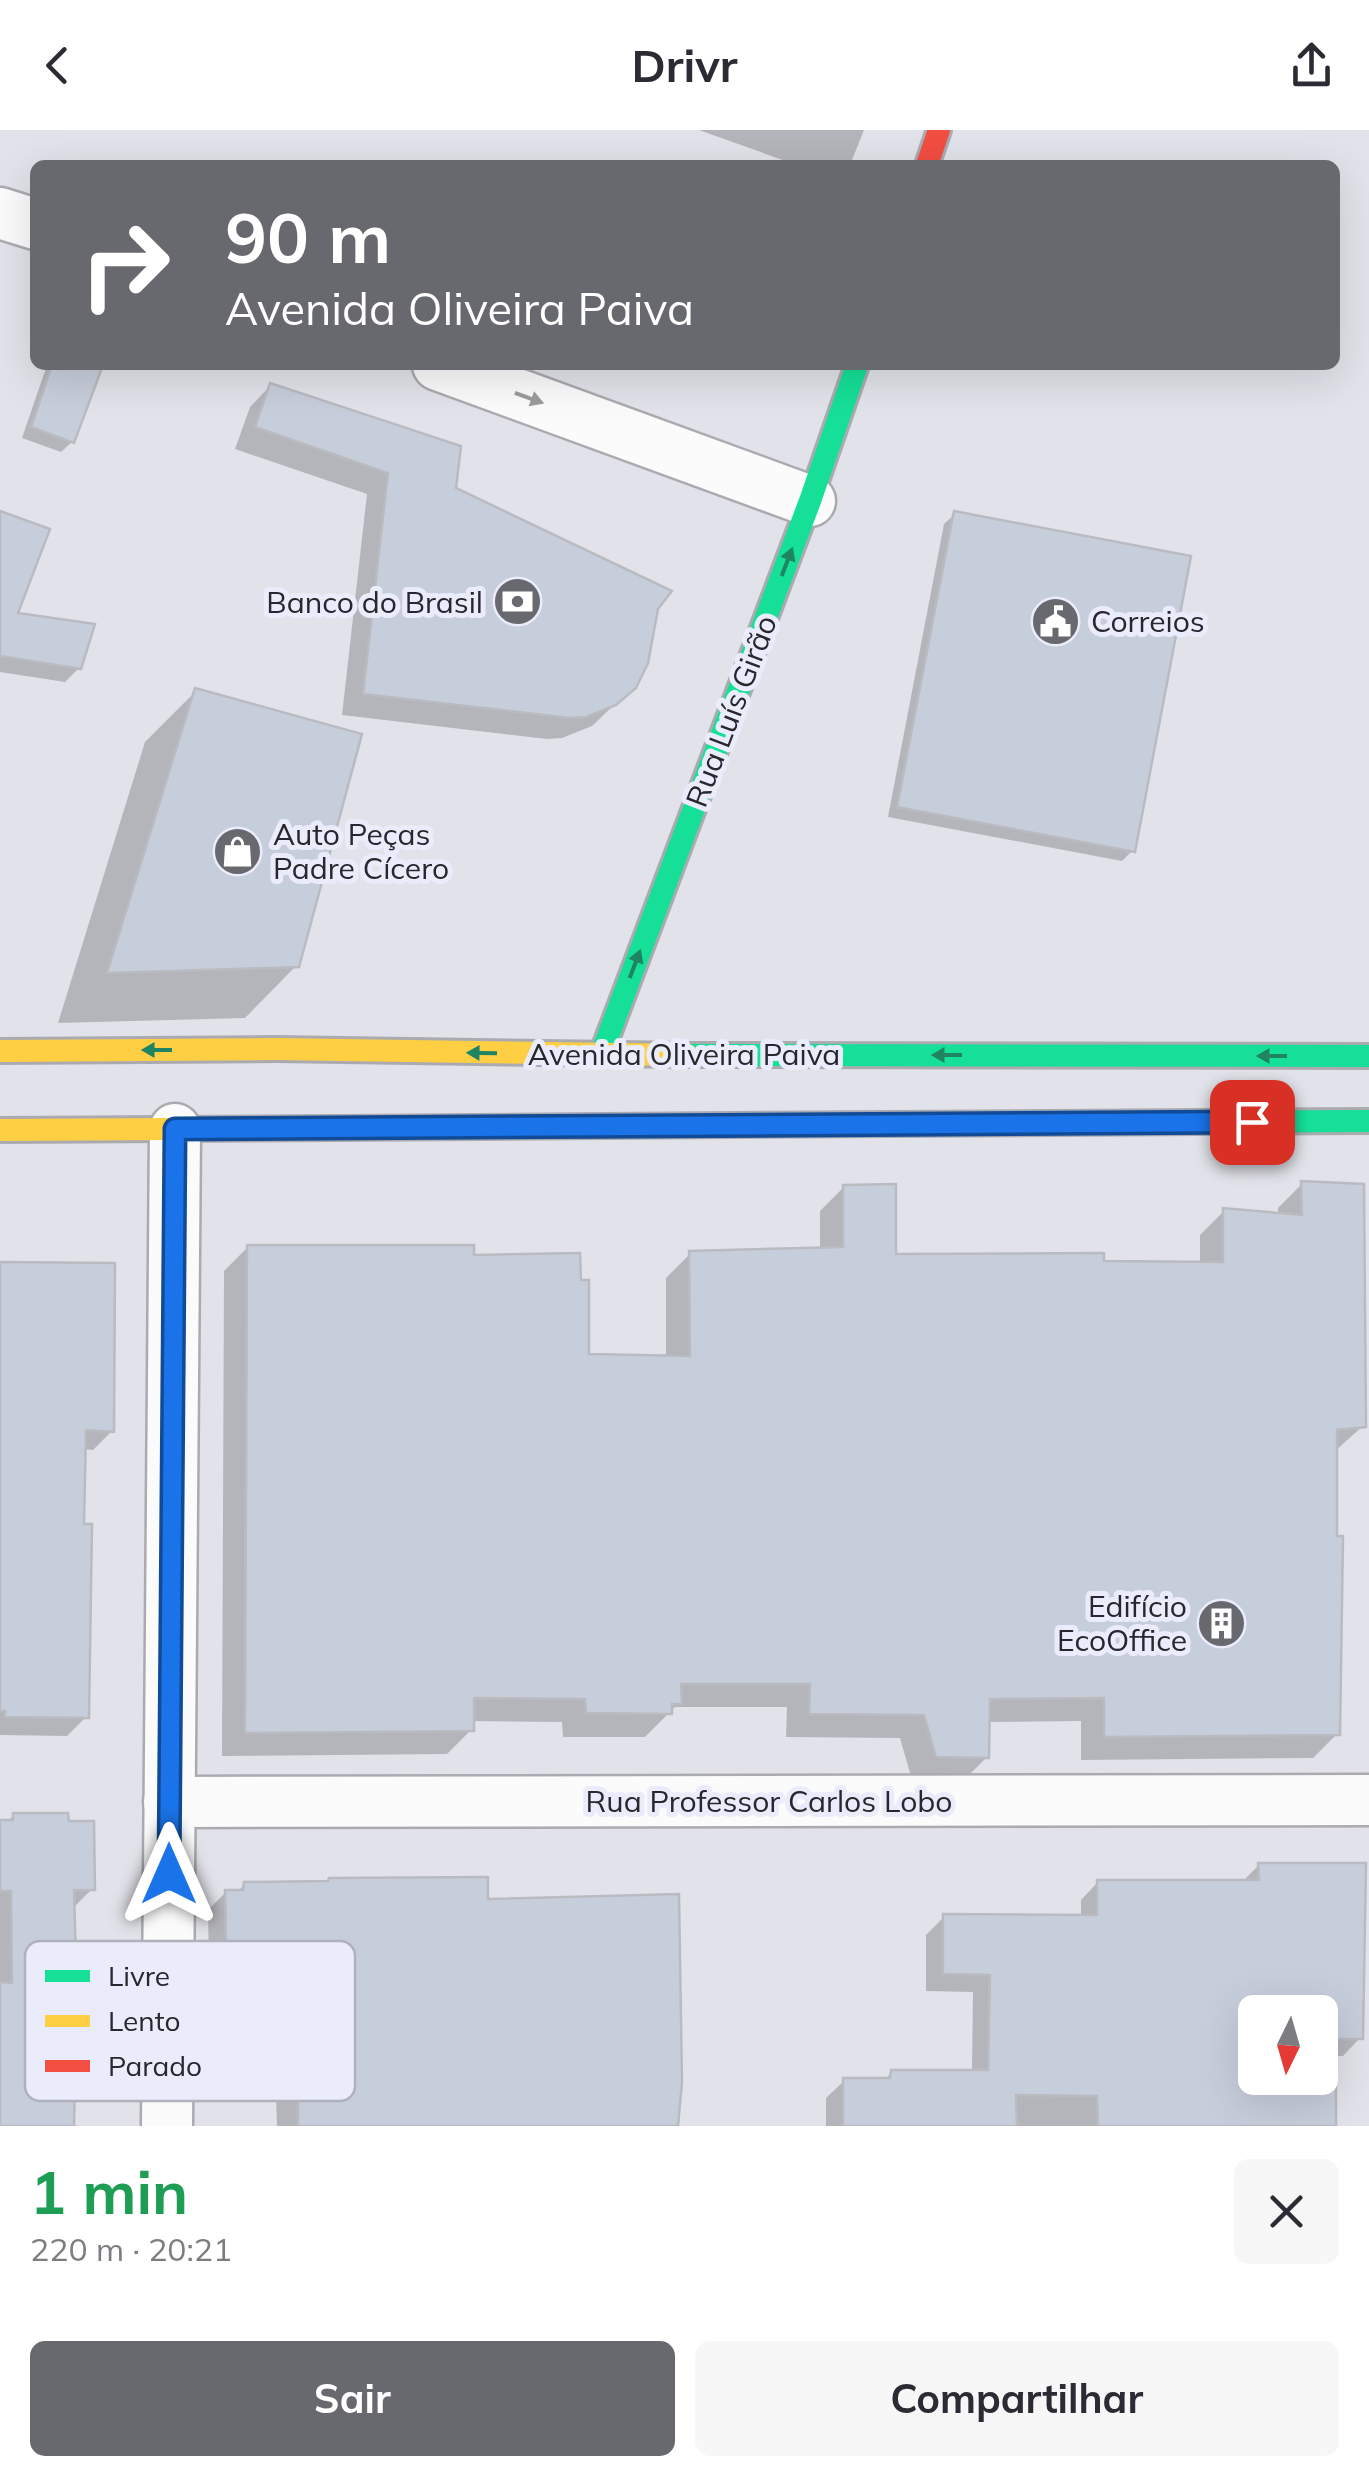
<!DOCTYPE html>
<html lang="pt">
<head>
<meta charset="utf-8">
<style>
	:root { --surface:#fff; --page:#f7f7f7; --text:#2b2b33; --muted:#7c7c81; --accent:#68686f }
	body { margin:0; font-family:Mulish,sans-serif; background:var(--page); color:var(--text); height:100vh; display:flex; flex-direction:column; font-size:38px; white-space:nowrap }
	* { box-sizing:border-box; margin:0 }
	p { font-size:32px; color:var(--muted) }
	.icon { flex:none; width:55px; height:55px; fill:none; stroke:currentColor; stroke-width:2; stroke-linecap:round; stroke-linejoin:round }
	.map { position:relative; height:1996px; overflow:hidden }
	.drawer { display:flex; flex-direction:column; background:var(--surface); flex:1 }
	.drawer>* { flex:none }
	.hud { position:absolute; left:30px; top:30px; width:1310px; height:210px; border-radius:15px; box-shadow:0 10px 40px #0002; background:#68686f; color:#fff; overflow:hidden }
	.needle { width:65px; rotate:185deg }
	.fabs { position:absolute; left:1238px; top:1865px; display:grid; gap:20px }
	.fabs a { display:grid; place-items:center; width:100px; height:100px; border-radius:15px; background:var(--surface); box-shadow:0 10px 40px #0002; font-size:50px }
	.pin { position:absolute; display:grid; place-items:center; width:85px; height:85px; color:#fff; margin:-42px; border-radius:20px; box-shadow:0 5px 15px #0006 }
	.me { position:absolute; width:110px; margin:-55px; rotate:0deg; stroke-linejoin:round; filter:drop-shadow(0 0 8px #0008) }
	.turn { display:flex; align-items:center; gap:35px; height:210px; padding:0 30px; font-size:45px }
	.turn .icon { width:130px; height:130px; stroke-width:2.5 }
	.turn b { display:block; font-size:70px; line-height:85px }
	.round { display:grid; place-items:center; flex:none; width:105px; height:105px; border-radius:15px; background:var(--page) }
	.head { display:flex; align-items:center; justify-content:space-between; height:170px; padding:0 30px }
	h1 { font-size:60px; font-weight:700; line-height:75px; color:#1e9e55 }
	.cta { display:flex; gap:20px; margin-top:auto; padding:20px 30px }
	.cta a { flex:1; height:115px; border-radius:15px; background:var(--accent); color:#fff; font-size:40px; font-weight:700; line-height:115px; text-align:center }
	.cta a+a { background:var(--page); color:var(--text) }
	header { display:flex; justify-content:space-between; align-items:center; height:130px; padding:0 30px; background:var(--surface); font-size:45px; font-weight:700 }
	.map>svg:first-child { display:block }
	.shadow { fill:#0003; fill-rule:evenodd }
	.building { fill:#c7cedb; stroke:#babbc1; stroke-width:2.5; fill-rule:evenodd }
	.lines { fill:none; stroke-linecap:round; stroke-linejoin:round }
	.street-casing { stroke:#aaaab0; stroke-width:55 }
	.fast-casing { stroke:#aaaab0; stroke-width:28 }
	.slow-casing { stroke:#aaaab0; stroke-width:28 }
	.jam-casing { stroke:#aaaab0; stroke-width:28 }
	.street { stroke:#fbfbfc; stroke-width:50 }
	.fast { stroke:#16e098; stroke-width:22 }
	.slow { stroke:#ffcf43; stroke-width:22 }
	.jam { stroke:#f24e42; stroke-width:22 }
	.oneway { fill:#9c9c9f }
	.oneway2 { fill:#1e8462 }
	.route-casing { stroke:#114b97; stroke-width:25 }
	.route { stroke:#1a73e8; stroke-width:18 }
	.labels { text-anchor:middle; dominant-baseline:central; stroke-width:10; stroke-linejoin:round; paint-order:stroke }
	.poi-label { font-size:30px; fill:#27272d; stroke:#ebecfb; text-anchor:end }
	.street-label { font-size:30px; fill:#27272d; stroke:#ebecfb }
	.key { fill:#ebecfb; stroke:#b0b1bd; stroke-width:2.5 }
	.key-label { font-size:28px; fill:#27272d }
</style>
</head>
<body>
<header><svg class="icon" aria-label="back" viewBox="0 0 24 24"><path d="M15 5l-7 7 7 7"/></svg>Drivr<svg class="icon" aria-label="share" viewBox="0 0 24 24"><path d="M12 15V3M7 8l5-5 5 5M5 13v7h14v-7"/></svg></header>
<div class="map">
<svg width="1369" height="1996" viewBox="0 0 1369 1996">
	<rect width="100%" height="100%" fill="#e2e2ea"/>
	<g class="shadow">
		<polygon points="699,0 864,0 850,35 786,35 788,32"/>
		<polygon points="47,235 100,235 72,312 61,322 22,308"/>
		<polygon points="271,255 656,478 634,556 592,596 562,608 547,609 342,585 367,364 235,319 250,277"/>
		<polygon points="955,384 1132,721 1122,731 888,687 944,394"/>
		<polygon points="0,387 15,485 79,538 65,552 0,542"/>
		<polygon points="196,561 296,836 245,888 58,893 145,612"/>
		<polygon points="1302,1054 1363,1296 1335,1321 1337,1604 1313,1628 1081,1630 1081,1591 987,1592 987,1627 963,1651 912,1650 900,1608 786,1607 787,1577 675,1577 645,1607 563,1607 562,1592 471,1591 471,1600 447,1624 222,1626 224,1141 248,1117 472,1127 586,1226 666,1228 666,1148 690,1124 820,1120 820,1081 844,1057 893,1127 1200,1134 1200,1105 1224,1081 1278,1086 1278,1078"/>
		<polygon points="0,1134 112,1301 93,1320 83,1319 86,1587 67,1606 0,1605"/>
		<polygon points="14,1685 92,1759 72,1779 72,1995 80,1996 0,1996 0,1692 7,1692"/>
		<path d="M1259,1735l101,173 -17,18h-9l-1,70h-507v-28l18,-17 40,-1 8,-8 80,1 1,-81 -47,-1v-56l18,-18h137v-17l17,-18h144zM1255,1882h65v66h-65z"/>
		<polygon points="245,1754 486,1771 675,1996 277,1996 274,1900 228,1900 228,1839 209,1839 208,1780 226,1762 237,1762"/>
	</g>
	<g class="building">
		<polygon points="52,235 103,235 74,313 31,297"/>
		<polygon points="270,253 461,316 456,358 672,461 658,479 648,533 636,558 616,575 586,587 570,588 363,564 388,343 255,297"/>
		<polygon points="0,381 50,399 18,483 95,494 81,539 0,526"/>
		<polygon points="954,381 1191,426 1135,722 897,677"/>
		<polygon points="195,558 362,604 299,837 107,843"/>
		<polygon points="1301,1051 1364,1054 1366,1297 1337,1300 1337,1406 1343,1406 1340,1605 1104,1607 1104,1568 990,1569 989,1628 936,1627 924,1585 809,1584 810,1554 681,1554 682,1574 672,1574 672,1584 586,1583 585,1569 474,1568 474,1601 245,1603 247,1115 474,1115 474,1125 580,1123 581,1150 589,1150 589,1224 690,1226 689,1121 843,1117 843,1055 896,1054 896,1124 1104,1123 1104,1131 1223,1132 1223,1078 1302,1085"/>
		<polygon points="0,1132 115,1133 114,1302 86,1300 84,1394 92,1394 89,1588 4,1587 5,1581 0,1581"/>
		<polygon points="13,1683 68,1683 69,1691 94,1691 95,1760 74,1760 77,1872 74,1996 0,1996 0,1852 12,1853 11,1761 0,1761 0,1690 13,1690"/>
		<path d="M1258,1733h108l-3,176h-27v87h-238l-1,-30 -81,-1 1,31h-174v-48h47l1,-8h97l2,-95 -47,-1v-60l154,1v-35h162zM1255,1882h65v66h-65z"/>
		<polygon points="488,1747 488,1769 679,1764 682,1952 678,1996 298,1996 298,1964 293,1964 291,1884 245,1883 245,1822 226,1822 225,1760 243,1760 244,1752 328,1751 329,1748"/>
	</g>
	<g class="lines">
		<defs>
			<g id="street">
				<polyline points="0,83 35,94"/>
				<polyline points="438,235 810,371"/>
				<polyline points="169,1672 1369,1670"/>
				<polyline points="167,1996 175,999"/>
			</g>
			<g id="fast">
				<polyline points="601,925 810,371 857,235"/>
				<polyline points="687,925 1369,926"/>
				<polyline points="733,995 1369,991"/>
			</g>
			<g id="slow">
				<polyline points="0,921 275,919 687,925"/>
				<polyline points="0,1000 340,998"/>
			</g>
			<g id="jam">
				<polyline points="927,35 939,0"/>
				<polyline points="340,998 733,995"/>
			</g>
		</defs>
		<use href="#street" class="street-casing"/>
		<use href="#fast" class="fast-casing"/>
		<use href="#slow" class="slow-casing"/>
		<use href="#jam" class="jam-casing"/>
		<use href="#street" class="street"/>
		<use href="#fast" class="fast"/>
		<use href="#slow" class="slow"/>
		<use href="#jam" class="jam"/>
	</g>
	<defs><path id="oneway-solid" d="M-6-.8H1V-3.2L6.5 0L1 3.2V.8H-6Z" transform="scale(2.5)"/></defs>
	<use class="oneway" href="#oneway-solid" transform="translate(529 268) rotate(20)"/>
	<g class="oneway2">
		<use href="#oneway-solid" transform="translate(787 432) rotate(-69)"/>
		<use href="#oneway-solid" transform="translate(635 834) rotate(-69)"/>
		<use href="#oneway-solid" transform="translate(157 920) rotate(180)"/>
		<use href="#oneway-solid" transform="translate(482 923) rotate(-179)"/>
		<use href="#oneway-solid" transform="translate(947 925) rotate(-180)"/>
		<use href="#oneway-solid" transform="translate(1272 926) rotate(-180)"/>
	</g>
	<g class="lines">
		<defs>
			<polyline id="route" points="169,1744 175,999 1252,992"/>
		</defs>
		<use href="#route" class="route-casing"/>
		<use href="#route" class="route"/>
	</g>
	<defs>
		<symbol id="bank-disc" viewBox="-11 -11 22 22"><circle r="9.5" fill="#68686f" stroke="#ebecfb"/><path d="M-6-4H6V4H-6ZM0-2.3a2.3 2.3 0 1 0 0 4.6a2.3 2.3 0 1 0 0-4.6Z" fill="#fff"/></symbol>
		<symbol id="civic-disc" viewBox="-11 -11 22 22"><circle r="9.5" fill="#68686f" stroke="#ebecfb"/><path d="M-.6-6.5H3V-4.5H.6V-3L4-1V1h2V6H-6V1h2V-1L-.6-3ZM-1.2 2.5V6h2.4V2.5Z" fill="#fff"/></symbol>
		<symbol id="shop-disc" viewBox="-11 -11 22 22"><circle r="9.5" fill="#68686f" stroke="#ebecfb"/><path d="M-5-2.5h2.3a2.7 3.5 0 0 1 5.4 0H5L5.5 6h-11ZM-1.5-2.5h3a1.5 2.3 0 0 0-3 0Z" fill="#fff"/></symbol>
		<symbol id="building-disc" viewBox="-11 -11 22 22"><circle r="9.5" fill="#68686f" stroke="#ebecfb"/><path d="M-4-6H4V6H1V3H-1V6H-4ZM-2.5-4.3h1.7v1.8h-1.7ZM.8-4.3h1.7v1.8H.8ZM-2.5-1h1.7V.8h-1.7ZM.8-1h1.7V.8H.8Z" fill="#fff"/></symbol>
	</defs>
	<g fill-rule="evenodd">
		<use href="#bank-disc" x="490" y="444" width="55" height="55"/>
		<use href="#civic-disc" x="1028" y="464" width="55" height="55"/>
		<use href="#shop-disc" x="210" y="694" width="55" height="55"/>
		<use href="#building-disc" x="1194" y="1466" width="55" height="55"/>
	</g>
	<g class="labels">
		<g class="poi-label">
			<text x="483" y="472">Banco do Brasil</text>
			<text x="1091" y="491" text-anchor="start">Correios</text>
			<text x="273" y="704" text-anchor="start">Auto Peças<tspan x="273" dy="34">Padre Cícero</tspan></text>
			<text x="1187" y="1476">Edifício<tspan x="1187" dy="34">EcoOffice</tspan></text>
		</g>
		<g class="street-label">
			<text transform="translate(731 581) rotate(-69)">Rua Luís Girão</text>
			<text x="684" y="924">Avenida Oliveira Paiva</text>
			<text x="769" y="1671">Rua Professor Carlos Lobo</text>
		</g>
	</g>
	<rect x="25" y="1811" width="330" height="160" rx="15" class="key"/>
	<rect x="45" y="1840" width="45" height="12" fill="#16e098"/>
	<rect x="45" y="1885" width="45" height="12" fill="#ffcf43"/>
	<rect x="45" y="1930" width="45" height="12" fill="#f24e42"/>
	<g class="key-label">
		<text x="108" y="1856">Livre</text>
		<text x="108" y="1901">Lento</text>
		<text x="108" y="1946">Parado</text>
	</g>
</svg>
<div class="fabs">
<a><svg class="needle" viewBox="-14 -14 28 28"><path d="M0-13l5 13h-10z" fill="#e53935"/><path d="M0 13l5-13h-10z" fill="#7c7c81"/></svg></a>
</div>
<div class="pin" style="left:1252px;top:992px;background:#d93025"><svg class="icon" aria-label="arrive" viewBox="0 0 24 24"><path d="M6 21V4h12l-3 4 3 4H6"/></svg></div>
<svg class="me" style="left:169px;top:1744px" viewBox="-20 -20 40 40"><path d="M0-17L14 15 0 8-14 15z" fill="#1a73e8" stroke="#fff" stroke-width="4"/></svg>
<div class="hud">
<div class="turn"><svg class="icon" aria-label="right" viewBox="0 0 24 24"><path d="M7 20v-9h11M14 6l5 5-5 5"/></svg><div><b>90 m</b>Avenida Oliveira Paiva</div></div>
</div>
</div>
<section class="drawer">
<div class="head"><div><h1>1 min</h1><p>220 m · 20:21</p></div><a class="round"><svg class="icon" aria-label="close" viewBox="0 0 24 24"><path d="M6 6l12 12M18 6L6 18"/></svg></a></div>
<div class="cta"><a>Sair</a><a>Compartilhar</a></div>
</section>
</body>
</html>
